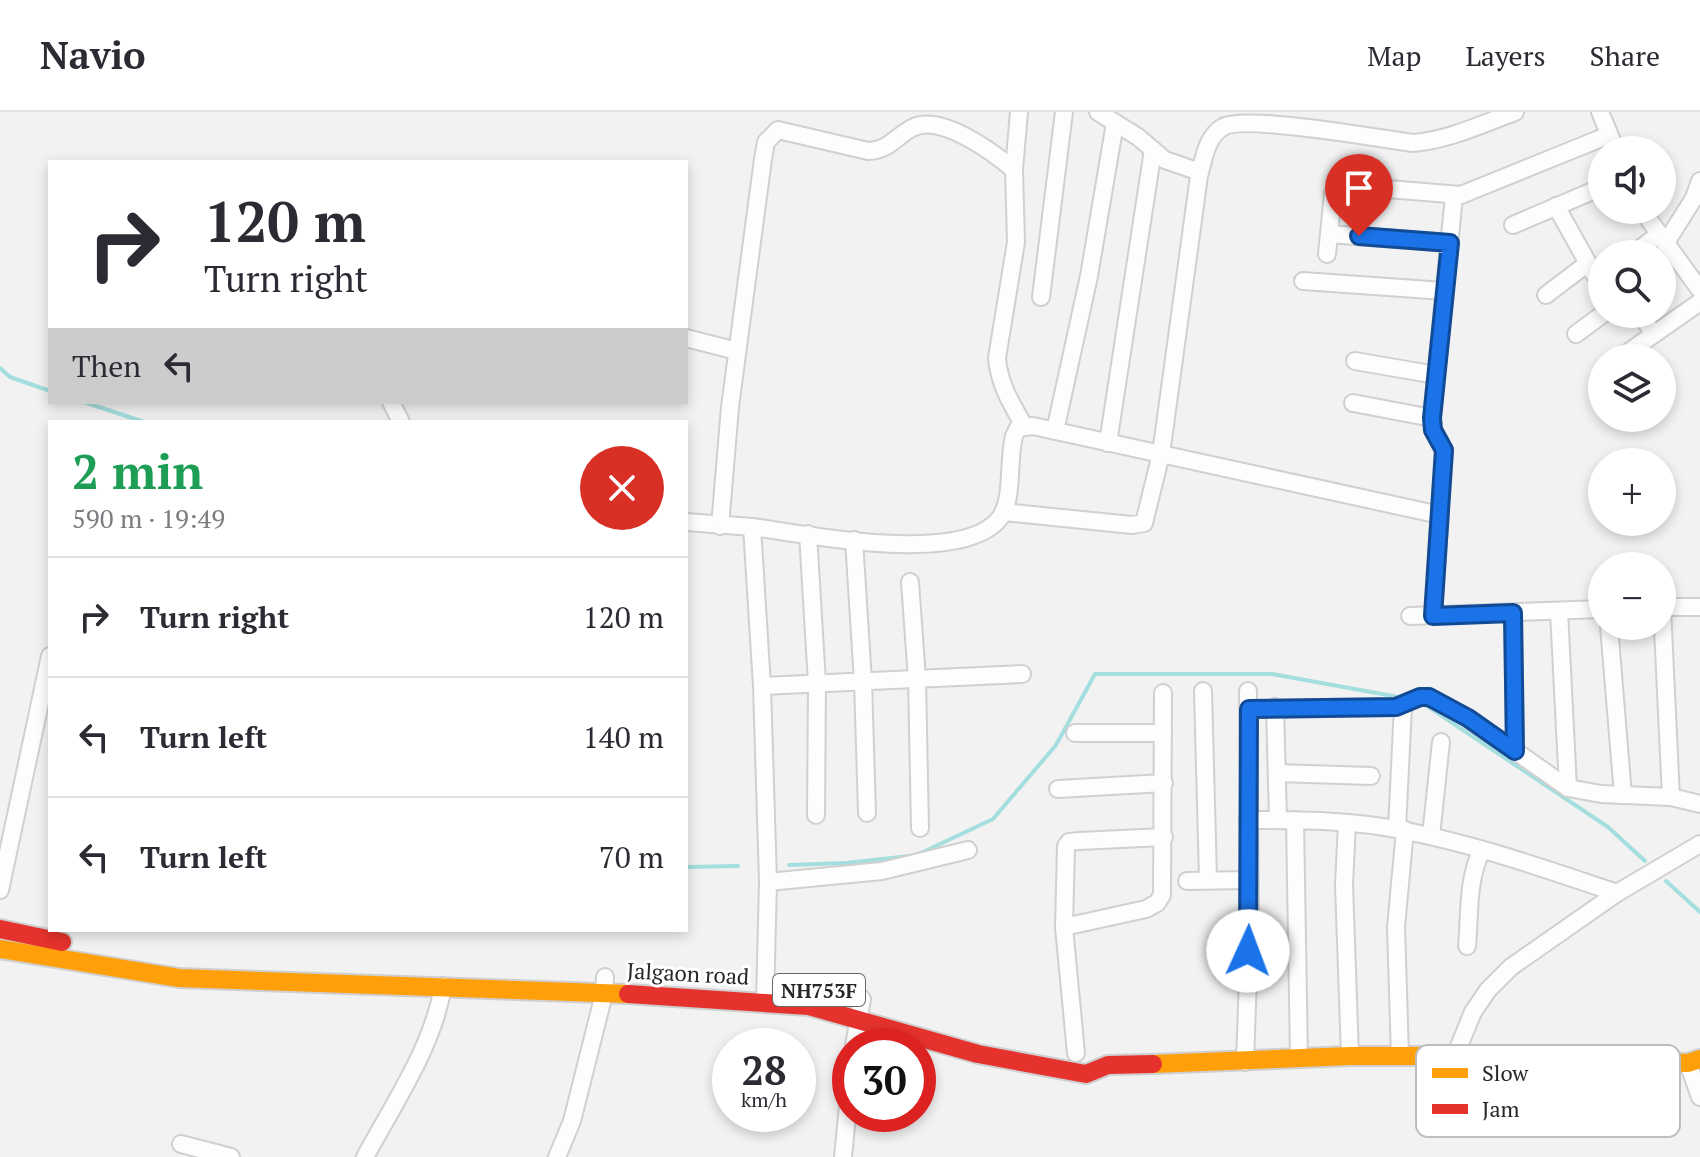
<!DOCTYPE html>
<html lang="en">
<head>
<meta charset="utf-8">
<style>
	:root { --surface:#fff; --page:#f7f7f7; --text:#2b2b33; --muted:#7c7c81; --line:#e1e1e2 }
	body { margin:0; font-family:"PT Serif",serif; background:var(--page); color:var(--text); height:100vh; display:flex; flex-direction:column; font-size:30px; white-space:nowrap }
	* { box-sizing:border-box; margin:0 }
	p { font-size:26px; color:var(--muted) }
	.icon { flex:none; width:44px; height:44px; fill:none; stroke:currentColor; stroke-width:2; stroke-linecap:round; stroke-linejoin:round }
	.map { position:relative; flex:1; overflow:hidden }
	.drawer { position:absolute; left:48px; top:308px; width:640px; height:512px; display:flex; flex-direction:column; background:var(--surface); border-radius:0px; box-shadow:0 4px 12px #0003 }
	.drawer>* { flex:none }
	.banner { position:absolute; left:48px; top:48px; width:640px; height:244px; border-radius:0px; box-shadow:0 4px 12px #0003; background:#fff; color:var(--text); overflow:hidden }
	.tools { position:absolute; left:1588px; top:24px; display:grid; gap:16px }
	.tools a { display:grid; place-items:center; width:88px; height:88px; border-radius:50%; background:var(--surface); box-shadow:0 4px 12px #0003; font-size:40px }
	.speed { position:absolute; left:712px; top:916px; display:flex; gap:16px; font-size:40px; font-weight:700; text-align:center }
	.speed>* { display:grid; place-content:center; width:104px; height:104px; border-radius:50%; background:var(--surface); box-shadow:0 4px 12px #0003; line-height:1 }
	.speed small { font-size:20px; font-weight:400 }
	.speed .limit { border:12px solid #d22; background:#fff; color:#111 }
	.pin { position:absolute; display:grid; place-items:center; width:68px; height:68px; color:#fff; margin:-82px -34px; border-radius:50% 50% 50% 0; rotate:-45deg; box-shadow:0 0 8px #0007 }
	.pin .icon { rotate:45deg }
	.me { position:absolute; width:88px; margin:-44px; rotate:2deg; stroke-linejoin:round; filter:drop-shadow(0 0 6px #0008) }
	.turn { display:flex; align-items:center; gap:28px; height:168px; padding:0 24px; font-size:36px }
	.turn .icon { width:104px; height:104px; stroke-width:2.5 }
	.turn b { display:block; font-size:56px; line-height:68px }
	.then { display:flex; align-items:center; height:76px; padding:0 24px; background:#0003; gap:16px; font-size:30px }
	.round { display:grid; place-items:center; flex:none; width:84px; height:84px; border-radius:42px; background:var(--page) }
	.head { display:flex; align-items:center; justify-content:space-between; height:136px; padding:0 24px }
	h1 { font-size:48px; font-weight:700; line-height:60px; color:#1e9e55 }
	ul { padding:0; list-style:none }
	li { display:flex; align-items:center; gap:24px; height:120px; padding:0 24px; border-top:2px solid var(--line) }
	li div { flex:1 }
	li b { display:block; font-size:30px }
	li em { font-style:normal }
	header { display:flex; align-items:center; gap:48px; box-sizing:border-box; height:112px; padding:0 40px; background:var(--surface); border-bottom:2px solid var(--line) }
	header strong { font-size:38px }
	nav { display:flex; gap:44px; margin-inline-start:auto; font-size:28px }
	.map>svg:first-child { display:block }
	.lines { fill:none; stroke-linecap:round; stroke-linejoin:round }
	.stream { stroke:#a4dede; stroke-width:4 }
	.street-casing { stroke:#d0d0d0; stroke-width:20 }
	.slow-casing { stroke:#cfcfcf; stroke-width:22 }
	.jam-casing { stroke:#cfcfcf; stroke-width:22 }
	.street { stroke:#fdfdfd; stroke-width:16 }
	.slow { stroke:#ff9f0a; stroke-width:18 }
	.jam { stroke:#e5322d; stroke-width:18 }
	.route-casing { stroke:#114b97; stroke-width:20 }
	.route { stroke:#1a73e8; stroke-width:14 }
	.labels { text-anchor:middle; dominant-baseline:central; stroke-width:6; stroke-linejoin:round; paint-order:stroke }
	.shield { fill:#fff; stroke:#686868; stroke-width:2 }
	.shield-label { font-size:20px; font-weight:bold; fill:#272728 }
	.street-label { font-size:22px; fill:#272728; stroke:#fff }
	.key { fill:#fff; stroke:#bebebe; stroke-width:2 }
	.key-label { font-size:22px; fill:#272728 }
</style>
</head>
<body>
<header>
<strong>Navio</strong>
<nav><a>Map</a><a>Layers</a><a>Share</a></nav>
</header>
<div class="map">
<svg width="1700" height="1045" viewBox="0 0 1700 1045">
	<rect width="100%" height="100%" fill="#f2f2f2"/>
	<g class="lines">
		<g class="stream">
			<polyline points="0,256 10,265 50,279"/>
			<polyline points="84,290 144,310"/>
			<polyline points="1424,592 1608,715 1645,749"/>
			<polyline points="919,742 993,707 1056,633 1095,562 1272,562 1404,586"/>
			<polyline points="789,753 846,751 910,744"/>
			<polyline points="686,755 738,754"/>
			<polyline points="1666,769 1700,800"/>
		</g>
		<defs>
			<g id="street">
				<path d="M1019,0l-5,58 2,72 -19,116c2,26 14,45 27,68"/>
				<polyline points="1098,0 1138,25 1165,48 1200,60"/>
				<polyline points="1600,0 1616,38"/>
				<polyline points="1556,94 1594,162 1602,164"/>
				<polyline points="1642,98 1700,178"/>
				<polyline points="1513,113 1602,75"/>
				<polyline points="1329,122 1450,131"/>
				<polyline points="1665,132 1694,86 1700,69"/>
				<polyline points="1327,142 1333,82 1339,73 1461,83 1609,23"/>
				<polyline points="1633,142 1658,123"/>
				<polyline points="1303,169 1444,179"/>
				<polyline points="1546,183 1588,151"/>
				<polyline points="1041,185 1064,0"/>
				<polyline points="1640,202 1654,222"/>
				<polyline points="1576,222 1603,202"/>
				<polyline points="686,226 737,239"/>
				<polyline points="1620,246 1700,190"/>
				<polyline points="1355,249 1436,263"/>
				<polyline points="391,290 401,310"/>
				<polyline points="1353,291 1432,306"/>
				<polyline points="1055,319 1089,164 1115,11"/>
				<polyline points="1108,331 1153,38"/>
				<path d="M1003,400l129,13 12,-2 17,-69 38,-278c5,-17 7,-39 24,-49 21,-13 158,12 190,16 36,-3 69,-19 102,-31"/>
				<polyline points="686,410 752,415 762,574"/>
				<path d="M720,414l10,-119 33,-248 3,-17 12,-12 90,21c20,0 27,-14 44,-23 28,-15 81,24 102,42"/>
				<path d="M752,415c54,7 217,41 250,-12 11,-19 6,-56 12,-79l4,-8 15,-2 407,89"/>
				<polyline points="808,422 817,571 816,703"/>
				<polyline points="854,428 863,569 867,701"/>
				<polyline points="910,470 917,567 920,716"/>
				<polyline points="1662,495 1700,495"/>
				<polyline points="1662,496 1671,685"/>
				<polyline points="1559,499 1568,676"/>
				<polyline points="1513,501 1515,639"/>
				<polyline points="1410,504 1602,497"/>
				<polyline points="1433,504 1444,338 1433,318 1432,306 1454,84"/>
				<polyline points="1609,514 1623,683"/>
				<polyline points="1203,579 1208,767"/>
				<polyline points="1275,595 1278,708"/>
				<polyline points="1249,597 1396,595 1420,585 1429,585 1468,606 1568,676 1601,682 1671,685 1700,692"/>
				<polyline points="1075,621 1163,621"/>
				<polyline points="1277,661 1371,664"/>
				<polyline points="1058,677 1164,671"/>
				<path d="M1248,708c53,0 106,0 158,11 72,14 142,39 211,62"/>
				<polyline points="1295,708 1299,947"/>
				<polyline points="1347,711 1344,773 1350,944"/>
				<polyline points="1397,717 1403,594"/>
				<polyline points="1431,724 1441,630"/>
				<polyline points="1187,769 1249,768"/>
				<polyline points="768,770 882,759 968,738"/>
				<polyline points="0,778 50,544"/>
				<polyline points="1064,815 1146,797 1157,791 1162,783 1163,581"/>
				<path d="M1467,834c3,-32 0,-67 15,-96"/>
				<polyline points="765,889 768,770 762,574 1022,562"/>
				<polyline points="854,934 862,887"/>
				<polyline points="1076,941 1064,815 1066,734 1069,730 1079,729 1164,725"/>
				<polyline points="1400,944 1396,815 1405,718"/>
				<polyline points="1455,944 1473,900 1488,878 1511,855 1617,781 1700,732"/>
				<polyline points="1245,950 1250,808 1248,579"/>
				<polyline points="1688,951 1700,985"/>
				<polyline points="181,1032 231,1045"/>
				<path d="M365,1045c29,-54 68,-110 78,-171"/>
				<polyline points="557,1045 572,1009 604,882 605,865"/>
				<polyline points="843,1045 850,974"/>
			</g>
			<g id="slow">
				<polyline points="0,837 179,866 628,882"/>
				<polyline points="1153,952 1350,944 1455,944 1688,951 1700,947"/>
			</g>
			<g id="jam">
				<polyline points="0,817 62,830"/>
				<polyline points="628,882 809,894 978,942 1086,962 1108,953 1153,952"/>
			</g>
		</defs>
		<use href="#street" class="street-casing"/>
		<use href="#slow" class="slow-casing"/>
		<use href="#jam" class="jam-casing"/>
		<use href="#street" class="street"/>
		<use href="#slow" class="slow"/>
		<use href="#jam" class="jam"/>
	</g>
	<g class="lines">
		<defs>
			<polyline id="route" points="1248,839 1249,597 1396,595 1420,585 1429,585 1468,606 1515,639 1513,501 1433,504 1444,338 1433,318 1432,306 1450,131 1359,124"/>
		</defs>
		<use href="#route" class="route-casing"/>
		<use href="#route" class="route"/>
	</g>
	<g class="labels">
		<rect class="shield" x="773" y="862" width="92" height="32" rx="6"/>
		<g class="shield-label">
			<text x="819" y="878">NH753F</text>
		</g>
		<g class="street-label">
			<text transform="translate(688 861) rotate(3)">Jalgaon road</text>
		</g>
	</g>
	<rect x="1416" y="933" width="264" height="92" rx="12" class="key"/>
	<rect x="1432" y="956" width="36" height="10" fill="#ff9f0a"/>
	<rect x="1432" y="992" width="36" height="10" fill="#e5322d"/>
	<g class="key-label">
		<text x="1482" y="969">Slow</text>
		<text x="1482" y="1005">Jam</text>
	</g>
</svg>
<div class="tools">
<a><svg class="icon" aria-label="sound" viewBox="0 0 24 24"><path d="M4 9h4l5-4v14l-5-4H4zM17 9q2 3 0 6"/></svg></a>
<a><svg class="icon" aria-label="search" viewBox="0 0 24 24"><circle cx="10" cy="10" r="6"/><path d="M15 15l6 6"/></svg></a>
<a><svg class="icon" aria-label="layers" viewBox="0 0 24 24"><path d="M12 4l9 5-9 5-9-5zM3 14l9 5 9-5"/></svg></a>
<a>+</a>
<a>−</a>
</div>
<div class="speed"><div>28<small>km/h</small></div><div class="limit">30</div></div>
<div class="pin" style="left:1359px;top:124px;background:#d93025"><svg class="icon" aria-label="arrive" viewBox="0 0 24 24"><path d="M6 21V4h12l-3 4 3 4H6"/></svg></div>
<svg class="me" style="left:1248px;top:839px" viewBox="-20 -20 40 40"><circle r="19" fill="#fff"/><path d="M0-13L10 11 0 6-10 11z" fill="#1a73e8"/></svg>
<div class="banner">
<div class="turn"><svg class="icon" aria-label="right" viewBox="0 0 24 24"><path d="M7 20v-9h11M14 6l5 5-5 5"/></svg><div><b>120 m</b>Turn right</div></div>
<div class="then">Then<svg class="icon" aria-label="left" viewBox="0 0 24 24"><path d="M17 20v-9H6M10 6l-5 5 5 5"/></svg></div>
</div>
<section class="drawer">
<div class="head"><div><h1>2 min</h1><p>590 m · 19:49</p></div><a class="round" style="background:#d93025;color:#fff"><svg class="icon" aria-label="close" viewBox="0 0 24 24"><path d="M6 6l12 12M18 6L6 18"/></svg></a></div>
<ul>
<li><svg class="icon" aria-label="right" viewBox="0 0 24 24"><path d="M7 20v-9h11M14 6l5 5-5 5"/></svg><div><b>Turn right</b></div><em>120 m</em></li>
<li><svg class="icon" aria-label="left" viewBox="0 0 24 24"><path d="M17 20v-9H6M10 6l-5 5 5 5"/></svg><div><b>Turn left</b></div><em>140 m</em></li>
<li><svg class="icon" aria-label="left" viewBox="0 0 24 24"><path d="M17 20v-9H6M10 6l-5 5 5 5"/></svg><div><b>Turn left</b></div><em>70 m</em></li>
</ul>
</section>
</div>
</body>
</html>
